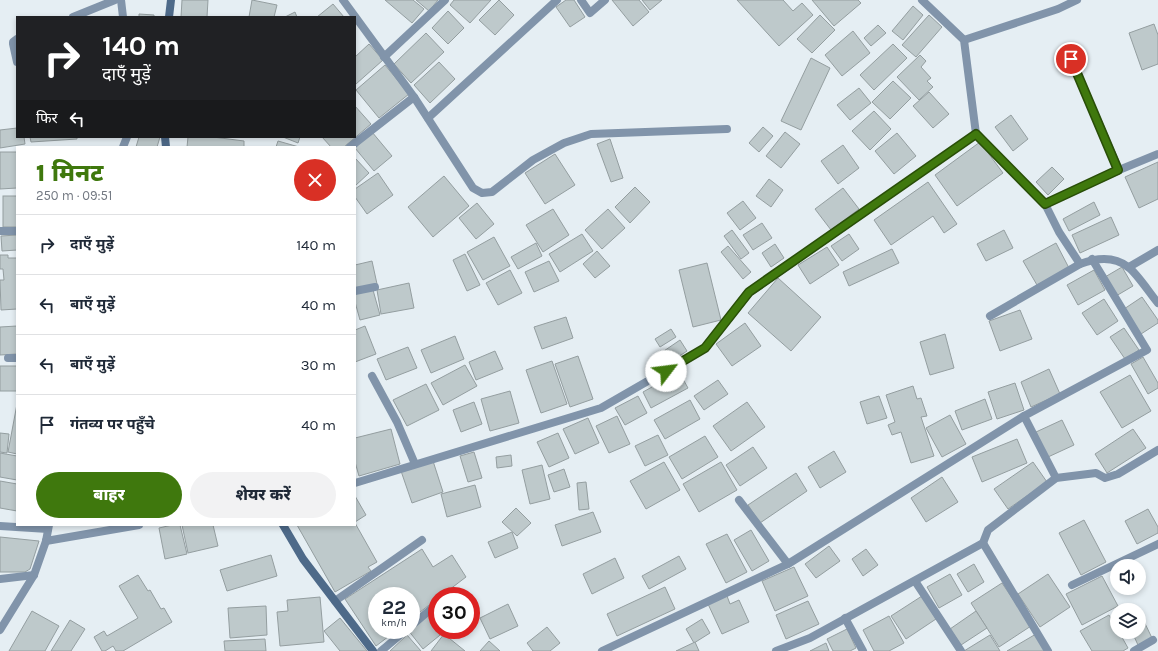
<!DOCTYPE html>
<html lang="hi">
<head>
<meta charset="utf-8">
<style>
	:root { --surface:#fff; --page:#f2f2f3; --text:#1f2937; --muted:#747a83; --line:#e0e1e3; --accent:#3f780d }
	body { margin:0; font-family:Karla,"Noto Sans Devanagari",sans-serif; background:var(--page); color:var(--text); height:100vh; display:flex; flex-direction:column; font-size:15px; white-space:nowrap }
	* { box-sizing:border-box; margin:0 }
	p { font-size:13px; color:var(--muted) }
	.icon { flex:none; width:22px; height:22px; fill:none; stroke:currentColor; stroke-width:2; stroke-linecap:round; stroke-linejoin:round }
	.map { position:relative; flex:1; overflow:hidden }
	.drawer { position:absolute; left:16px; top:146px; width:340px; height:380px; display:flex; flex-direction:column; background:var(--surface); border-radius:0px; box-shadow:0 2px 6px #0003 }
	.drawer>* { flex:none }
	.hud { position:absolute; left:16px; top:16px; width:340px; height:122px; border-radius:0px; box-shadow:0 2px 6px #0003; background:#202124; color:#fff; overflow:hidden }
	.tools { position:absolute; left:1110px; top:559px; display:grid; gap:8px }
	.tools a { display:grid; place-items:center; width:36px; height:36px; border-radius:50%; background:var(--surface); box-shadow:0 2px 6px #0003; font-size:20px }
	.speed { position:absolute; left:368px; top:587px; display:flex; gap:8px; font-size:20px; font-weight:700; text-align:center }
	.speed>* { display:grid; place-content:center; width:52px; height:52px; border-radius:50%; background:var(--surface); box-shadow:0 2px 6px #0003; line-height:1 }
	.speed small { font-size:10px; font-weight:400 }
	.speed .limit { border:6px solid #d22; background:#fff; color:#111 }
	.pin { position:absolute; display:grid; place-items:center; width:34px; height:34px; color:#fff; margin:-17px; border:2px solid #fff; border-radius:50%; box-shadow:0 1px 4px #0007 }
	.me { position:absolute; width:44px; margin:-22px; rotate:60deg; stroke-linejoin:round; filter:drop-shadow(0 0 3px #0008) }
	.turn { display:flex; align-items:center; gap:14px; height:84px; padding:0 20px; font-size:18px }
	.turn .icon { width:52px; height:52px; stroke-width:2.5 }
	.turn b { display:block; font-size:28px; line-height:34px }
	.then { display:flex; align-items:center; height:38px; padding:0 20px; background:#0003; gap:8px; font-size:15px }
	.round { display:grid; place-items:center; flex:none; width:42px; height:42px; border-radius:21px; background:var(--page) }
	.summary { display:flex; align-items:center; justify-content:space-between; height:68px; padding:0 20px }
	h1 { font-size:24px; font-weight:800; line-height:30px; color:var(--accent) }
	.action { display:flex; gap:8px; margin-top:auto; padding:8px 20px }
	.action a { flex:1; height:46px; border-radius:24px; background:var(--accent); color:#fff; font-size:16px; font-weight:800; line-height:46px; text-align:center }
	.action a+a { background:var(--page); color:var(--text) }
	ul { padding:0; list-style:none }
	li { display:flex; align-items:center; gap:12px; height:60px; padding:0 20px; border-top:1px solid var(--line) }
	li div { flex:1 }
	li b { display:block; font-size:15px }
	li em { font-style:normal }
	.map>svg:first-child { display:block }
	.building { fill:#bec9cb; stroke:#949ea0 }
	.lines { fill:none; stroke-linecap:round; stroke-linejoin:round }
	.service { stroke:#8194aa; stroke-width:8 }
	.minor { stroke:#8194aa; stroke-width:8 }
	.secondary { stroke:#4e6a89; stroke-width:8 }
	.route-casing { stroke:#294e08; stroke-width:10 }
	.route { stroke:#3f780d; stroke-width:7 }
</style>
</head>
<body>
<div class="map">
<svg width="1158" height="651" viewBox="0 0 1158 651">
	<rect width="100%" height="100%" fill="#e5eef3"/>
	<g class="building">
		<polygon points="182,0 208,0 207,17 181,17"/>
		<polygon points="252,0 277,5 274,17 249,17"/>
		<polygon points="385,0 413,0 424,9 412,23"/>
		<polygon points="416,0 438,0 429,11"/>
		<polygon points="454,0 491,0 470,23 450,5"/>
		<polygon points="499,0 514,15 495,35 479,20"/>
		<polygon points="566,0 574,0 585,17 570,27 556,7"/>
		<polygon points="612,0 639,0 649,12 633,26"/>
		<polygon points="642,0 662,0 650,10"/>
		<polygon points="737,0 783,0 793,11 802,3 813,15 779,46"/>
		<polygon points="812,0 858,0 861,3 834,26"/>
		<polygon points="333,4 344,17 317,17"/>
		<polygon points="913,6 923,15 903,40 892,31"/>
		<polygon points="448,11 464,28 448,44 432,28"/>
		<polygon points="295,12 297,17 285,17"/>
		<polygon points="139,14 154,15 154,17 139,17"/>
		<polygon points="820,15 835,30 812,53 797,39"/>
		<polygon points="929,15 942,27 916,57 902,45"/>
		<polygon points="1154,24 1158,35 1158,64 1142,70 1129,33"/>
		<polygon points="878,25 886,33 871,46 864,38"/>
		<polygon points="853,31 870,53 842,76 825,55"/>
		<polygon points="426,33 444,52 411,83 394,64"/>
		<polygon points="369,44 383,60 356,84 355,83 355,57"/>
		<polygon points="893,44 907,58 874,90 860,75"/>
		<polygon points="920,55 926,61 921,67 931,78 927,81 933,87 919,100 897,77"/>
		<polygon points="811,58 830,68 801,130 781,121"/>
		<polygon points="439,62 455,79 430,103 414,85"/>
		<polygon points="385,65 409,94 379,118 356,90"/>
		<polygon points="893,81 911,98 890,119 872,102"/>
		<polygon points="859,88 871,103 850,120 837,105"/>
		<polygon points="929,92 949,114 933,128 913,106"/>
		<polygon points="355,106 371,124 344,147 331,147 322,137 355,137"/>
		<polygon points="874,111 891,129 870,150 852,131"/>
		<polygon points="1011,115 1028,139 1013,151 995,127"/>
		<polygon points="763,127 773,136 759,152 749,143"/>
		<polygon points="17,128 17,137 24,137 25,144 0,148 0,130"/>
		<polygon points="372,132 392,156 374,171 355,148"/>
		<polygon points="785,132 800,144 781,168 766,156"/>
		<polygon points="897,133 916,156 894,174 875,151"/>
		<polygon points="30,137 77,137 77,139 31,142"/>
		<polygon points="139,137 160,137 157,147 136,147"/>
		<polygon points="188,137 213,137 244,141 244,147 187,147"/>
		<polygon points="283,137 300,137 298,143"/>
		<polygon points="610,139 623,178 611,182 597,144"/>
		<polygon points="278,141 299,147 276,147"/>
		<polygon points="980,142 1003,173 957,206 935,175"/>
		<polygon points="843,145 859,168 838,184 821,161"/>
		<polygon points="0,152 17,152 17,188 0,189"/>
		<polygon points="555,154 575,185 545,204 525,173"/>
		<polygon points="355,158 369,173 355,186"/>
		<polygon points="1158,162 1158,199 1139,208 1125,177"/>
		<polygon points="1052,167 1064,179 1048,195 1036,182"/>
		<polygon points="378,173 393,195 367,214 355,197 355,189"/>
		<polygon points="444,176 469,206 433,237 408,207"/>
		<polygon points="769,179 783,190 771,207 756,196"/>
		<polygon points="928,182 957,224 944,233 933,216 891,245 874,220"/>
		<polygon points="635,187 650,202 630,223 615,207"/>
		<polygon points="843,188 859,209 831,230 815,209"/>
		<rect x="3" y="196" width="14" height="31"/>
		<polygon points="743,201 756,218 740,230 727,213"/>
		<polygon points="1094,202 1100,215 1069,231 1063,219"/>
		<polygon points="477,203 494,224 476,239 459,218"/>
		<polygon points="553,209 569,235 543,252 526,225"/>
		<polygon points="608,209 625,228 602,249 585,230"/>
		<polygon points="1111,217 1119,235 1080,253 1072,235"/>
		<polygon points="762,223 772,238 753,250 743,235"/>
		<polygon points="732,230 749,253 741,259 724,236"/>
		<polygon points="1004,230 1013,248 986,261 977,244"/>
		<polygon points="582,234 593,251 560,272 549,254"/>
		<polygon points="849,234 859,249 842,261 831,246"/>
		<polygon points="17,235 17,250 2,251 1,236"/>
		<polygon points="494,237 510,266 483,280 467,252"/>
		<polygon points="536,243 542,256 518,269 511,257"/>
		<polygon points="1056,243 1069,268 1037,285 1023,261"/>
		<polygon points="775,244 784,258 771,267 762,253"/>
		<polygon points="728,246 751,272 743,279 721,252"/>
		<polygon points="827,247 839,265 810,284 798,265"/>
		<polygon points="892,249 899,263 849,286 843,272"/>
		<polygon points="597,251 610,266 595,278 583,264"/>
		<polygon points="465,254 480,285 467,291 453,260"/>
		<polygon points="0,255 8,255 8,258 17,258 17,309 1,310 0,280 4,280 3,269 0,269"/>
		<polygon points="372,261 377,284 355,288 355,265"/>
		<polygon points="549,261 559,281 534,292 525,272"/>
		<polygon points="707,263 721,320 693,327 679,270"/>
		<polygon points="1122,267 1133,286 1116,296 1105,277"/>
		<polygon points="510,270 522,293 498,305 486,283"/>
		<polygon points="1094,270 1105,290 1078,305 1067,285"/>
		<polygon points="778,278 821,317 791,351 748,313"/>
		<polygon points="409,283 414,308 381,314 377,290"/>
		<polygon points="373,290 380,315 360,320 355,302 355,294"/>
		<polygon points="1142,297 1158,320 1158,323 1141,334 1124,309"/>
		<polygon points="1104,299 1118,321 1097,335 1082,313"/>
		<polygon points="1020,310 1032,339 1000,351 989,321"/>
		<polygon points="566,317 573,338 542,349 534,327"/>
		<polygon points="745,323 761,346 732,366 716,344"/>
		<polygon points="17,326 17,354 0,355 0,327"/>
		<polygon points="365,326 376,354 355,362 355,330"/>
		<polygon points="1124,328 1139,350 1125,359 1110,337"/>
		<polygon points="671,329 676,337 660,347 655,339"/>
		<polygon points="945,334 954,368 930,375 920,342"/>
		<polygon points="455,336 464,359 431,373 421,350"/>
		<polygon points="680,340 687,351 669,363 661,353"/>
		<polygon points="408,347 417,368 386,380 377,359"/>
		<polygon points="495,351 503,369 476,380 469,362"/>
		<polygon points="578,356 593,399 570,407 555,364"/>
		<polygon points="1143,357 1158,383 1158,388 1148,394 1131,364"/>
		<polygon points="552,361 567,404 541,413 526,370"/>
		<polygon points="465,365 477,386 443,405 431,383"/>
		<rect x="0" y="366" width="17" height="25"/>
		<polygon points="1049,369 1060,394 1031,407 1021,382"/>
		<polygon points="679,372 688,388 651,408 643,392"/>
		<polygon points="1130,375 1151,411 1122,428 1100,392"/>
		<polygon points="718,380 728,394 704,410 694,396"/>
		<polygon points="1015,383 1024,410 997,419 988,392"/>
		<polygon points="426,384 439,410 407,426 393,400"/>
		<polygon points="913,386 917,399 921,398 927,416 921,417 934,456 911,463 901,432 892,435 888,425 895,422 886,395"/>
		<polygon points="510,391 519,423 490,431 481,399"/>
		<polygon points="638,396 647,413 625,425 615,408"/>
		<polygon points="879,396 887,418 867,424 860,402"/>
		<polygon points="985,399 992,419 962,430 955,411"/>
		<polygon points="690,400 700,419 665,439 654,420"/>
		<polygon points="474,402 482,424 461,432 453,410"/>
		<polygon points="747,402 765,427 731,451 713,426"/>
		<polygon points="17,404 17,454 8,452"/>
		<polygon points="950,415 966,444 942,457 926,428"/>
		<polygon points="617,416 630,444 609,453 596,426"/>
		<polygon points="588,418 599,443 575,454 563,429"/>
		<polygon points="1062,420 1074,445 1048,457 1036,432"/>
		<polygon points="391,429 400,464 359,476 355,462 355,438"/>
		<polygon points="1133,429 1146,448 1107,473 1095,454"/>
		<polygon points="0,433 9,434 7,453 0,452"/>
		<polygon points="558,433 569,458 549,467 537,442"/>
		<polygon points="658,435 668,455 645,466 635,446"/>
		<polygon points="705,436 718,457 682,479 669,457"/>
		<polygon points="1017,439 1027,463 982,482 972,457"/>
		<polygon points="753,447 767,468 740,486 726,465"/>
		<polygon points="834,451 846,472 820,488 808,467"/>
		<polygon points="474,452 482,478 468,482 460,456"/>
		<polygon points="0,453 17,456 17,480 0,477"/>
		<polygon points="511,455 512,466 497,468 496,457"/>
		<polygon points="433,461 443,492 412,503 401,471"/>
		<polygon points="664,462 680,490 646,509 630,481"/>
		<polygon points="721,462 737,490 699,512 683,484"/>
		<polygon points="1033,462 1047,482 1008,509 994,489"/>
		<polygon points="542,465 550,499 530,504 522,470"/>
		<polygon points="564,469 570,487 554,492 548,475"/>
		<polygon points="796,473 807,491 760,523 748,505"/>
		<polygon points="942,477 958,502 926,522 911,498"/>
		<polygon points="0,481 17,484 17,511 0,508"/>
		<polygon points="586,482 589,509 579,510 577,483"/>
		<polygon points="475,485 481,507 447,517 441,494"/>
		<polygon points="355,496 366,515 355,522"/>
		<polygon points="516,508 531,523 517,536 502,522"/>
		<polygon points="1148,509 1158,527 1158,533 1137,544 1125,521"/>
		<polygon points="593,512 601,532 562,546 555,525"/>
		<polygon points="1084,520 1106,562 1081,575 1059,533"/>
		<polygon points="355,523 377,562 368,567 371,571 335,592 297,525 355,525"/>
		<polygon points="172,525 180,525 187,554 165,559 159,528"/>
		<polygon points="182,525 213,525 218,546 188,553"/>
		<polygon points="751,530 769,561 752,571 734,540"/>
		<polygon points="512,532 518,548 495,558 488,542"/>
		<polygon points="727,534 747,572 726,583 706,544"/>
		<polygon points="0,537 39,541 30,569 25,572 0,572"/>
		<polygon points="829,546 840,561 816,578 805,564"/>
		<polygon points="422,549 433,567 452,555 466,577 441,596 437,596 437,599 411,619 411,596 377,596 377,630 397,630 376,646 345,599"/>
		<polygon points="866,549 878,565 863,576 852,559"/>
		<polygon points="271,555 277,576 227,591 220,570"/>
		<polygon points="679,556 686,569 649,589 642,576"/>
		<polygon points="615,558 624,578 592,594 583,574"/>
		<polygon points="974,564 984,582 968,592 957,574"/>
		<polygon points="794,567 808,596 775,611 762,581"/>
		<polygon points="950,574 962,595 939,608 927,587"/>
		<polygon points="1048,574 1070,607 1040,627 1018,594"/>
		<polygon points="138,575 148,591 150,590 161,609 164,608 172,622 123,651 116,651 113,646 105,651 102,651 94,637 104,631 107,636 138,618 119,586"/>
		<polygon points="1102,576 1118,606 1082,625 1066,594"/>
		<polygon points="1002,583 1031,626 999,647 971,603"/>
		<polygon points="665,587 675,609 617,636 607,614"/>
		<polygon points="727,596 730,604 739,600 749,622 722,634 708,604"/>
		<polygon points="922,596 936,619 906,639 891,616"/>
		<polygon points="320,597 324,642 280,646 277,612 288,611 287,600"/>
		<polygon points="808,601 819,624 786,639 776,615"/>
		<polygon points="508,604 518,626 490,639 480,618"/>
		<polygon points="266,606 267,635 230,638 228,608"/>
		<polygon points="32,611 59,626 45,651 9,651"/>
		<polygon points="976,611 987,628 961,645 950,629"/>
		<polygon points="1139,611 1152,638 1138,645 1132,632 1139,632"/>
		<polygon points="430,612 437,621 437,630 445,631 423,649 408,630 411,630 411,628"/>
		<polygon points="1109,615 1117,629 1117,632 1119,632 1128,648 1123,651 1092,651 1080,631"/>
		<polygon points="889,616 904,643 889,651 874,651 863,630"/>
		<polygon points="340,618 367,651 340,651 324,631"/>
		<polygon points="702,619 710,633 694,643 686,629"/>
		<polygon points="70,620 85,629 71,651 51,651"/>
		<polygon points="547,627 560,643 550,651 533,651 527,643"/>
		<polygon points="847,629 856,648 850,651 833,651 827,639"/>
		<polygon points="444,634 465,651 431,651"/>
		<polygon points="1036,634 1046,651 1007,651"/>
		<polygon points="407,635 421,651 390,651"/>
		<polygon points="990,635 1000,651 964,651"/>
		<polygon points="265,639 266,651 225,651 224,641"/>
		<polygon points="489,641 500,651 480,651"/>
		<polygon points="695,642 699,651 676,651"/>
		<polygon points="826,643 829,651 810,651"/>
	</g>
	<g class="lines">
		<g class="service">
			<polyline points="121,0 123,17"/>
			<polyline points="73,17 115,0"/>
			<polyline points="17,39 13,42 13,44 17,62"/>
		</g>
		<g class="minor">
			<polyline points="343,0 414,97 473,188 482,193 492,192 533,160 564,143 591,134 727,129"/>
			<polyline points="581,0 590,13 605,0"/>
			<path d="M922,0l42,40 12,94 69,70 14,28 21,32c16,-6 34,-8 48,3 8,5 23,28 30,36"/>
			<polyline points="964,40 1058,9 1077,0"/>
			<polyline points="384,57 445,0"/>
			<polyline points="1071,59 1119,170"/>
			<polyline points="428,118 557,0"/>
			<polyline points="123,147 127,137"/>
			<polyline points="350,147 414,97"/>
			<polyline points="1045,204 1119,170 1158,154"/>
			<polyline points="0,231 17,231"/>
			<polyline points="1129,267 1158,250"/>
			<polyline points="355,291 375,287"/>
			<polyline points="990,316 1080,264"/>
			<polyline points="8,358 17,358"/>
			<polyline points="372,376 397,422 415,464"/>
			<polyline points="1056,478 1024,416 1147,350 1092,259"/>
			<polyline points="355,483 601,408 705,348 749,293 976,134"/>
			<polyline points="0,526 48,529"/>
			<polyline points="46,541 139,525"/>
			<polyline points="983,543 1048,651"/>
			<polyline points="788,564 1024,416"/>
			<polyline points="0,579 34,575"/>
			<polyline points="915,581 961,651"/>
			<polyline points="1072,585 1158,544"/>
			<polyline points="447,596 449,594"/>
			<polyline points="335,601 422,540"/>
			<polyline points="845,618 863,651"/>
			<polyline points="411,626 437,604"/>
			<polyline points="0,630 34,575 46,541 49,525"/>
			<polyline points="381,651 406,630"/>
			<polyline points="602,651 788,564 739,500"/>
			<polyline points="776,651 810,638 983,543 988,530 1056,478 1096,473 1105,478 1118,474 1158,450"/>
			<polyline points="1134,651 1153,640"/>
		</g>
		<g class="secondary">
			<polyline points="169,17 171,0"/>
			<polyline points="165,137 166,147"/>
			<polyline points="283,525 303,559 373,651"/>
		</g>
	</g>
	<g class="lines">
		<defs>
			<polyline id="route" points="666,371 705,348 749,292 976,134 1045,204 1118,170 1071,59"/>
		</defs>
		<use href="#route" class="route-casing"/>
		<use href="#route" class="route"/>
	</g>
</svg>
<div class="tools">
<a><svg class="icon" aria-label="sound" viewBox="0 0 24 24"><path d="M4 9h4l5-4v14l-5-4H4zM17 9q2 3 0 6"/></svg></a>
<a><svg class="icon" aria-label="layers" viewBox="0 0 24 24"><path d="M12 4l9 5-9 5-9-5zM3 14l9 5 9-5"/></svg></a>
</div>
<div class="speed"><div>22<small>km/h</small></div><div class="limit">30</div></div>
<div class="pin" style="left:1071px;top:59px;background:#d93025"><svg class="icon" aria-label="arrive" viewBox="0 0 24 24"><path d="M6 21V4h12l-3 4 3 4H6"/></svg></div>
<svg class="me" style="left:666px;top:371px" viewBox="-20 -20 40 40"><circle r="19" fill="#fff"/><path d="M0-13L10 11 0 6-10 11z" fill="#3f780d"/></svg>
<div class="hud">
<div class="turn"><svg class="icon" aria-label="right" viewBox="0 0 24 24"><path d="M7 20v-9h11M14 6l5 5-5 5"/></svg><div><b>140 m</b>दाएँ मुड़ें</div></div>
<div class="then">फिर<svg class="icon" aria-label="left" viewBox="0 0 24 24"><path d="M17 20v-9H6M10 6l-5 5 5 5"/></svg></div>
</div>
<section class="drawer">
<div class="summary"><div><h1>1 मिनट</h1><p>250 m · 09:51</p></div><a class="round" style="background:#d93025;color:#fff"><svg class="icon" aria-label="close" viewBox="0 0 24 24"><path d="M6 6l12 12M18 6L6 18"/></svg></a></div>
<ul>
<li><svg class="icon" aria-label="right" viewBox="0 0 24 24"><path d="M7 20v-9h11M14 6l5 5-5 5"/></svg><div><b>दाएँ मुड़ें</b></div><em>140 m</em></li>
<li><svg class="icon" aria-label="left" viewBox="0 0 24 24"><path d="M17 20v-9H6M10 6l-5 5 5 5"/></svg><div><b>बाएँ मुड़ें</b></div><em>40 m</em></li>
<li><svg class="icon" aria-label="left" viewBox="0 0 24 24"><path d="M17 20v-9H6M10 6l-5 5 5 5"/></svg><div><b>बाएँ मुड़ें</b></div><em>30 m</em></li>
<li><svg class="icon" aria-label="arrive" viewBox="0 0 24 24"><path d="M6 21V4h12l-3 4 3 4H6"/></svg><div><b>गंतव्य पर पहुँचे</b></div><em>40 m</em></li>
</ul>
<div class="action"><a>बाहर</a><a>शेयर करें</a></div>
</section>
</div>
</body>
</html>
